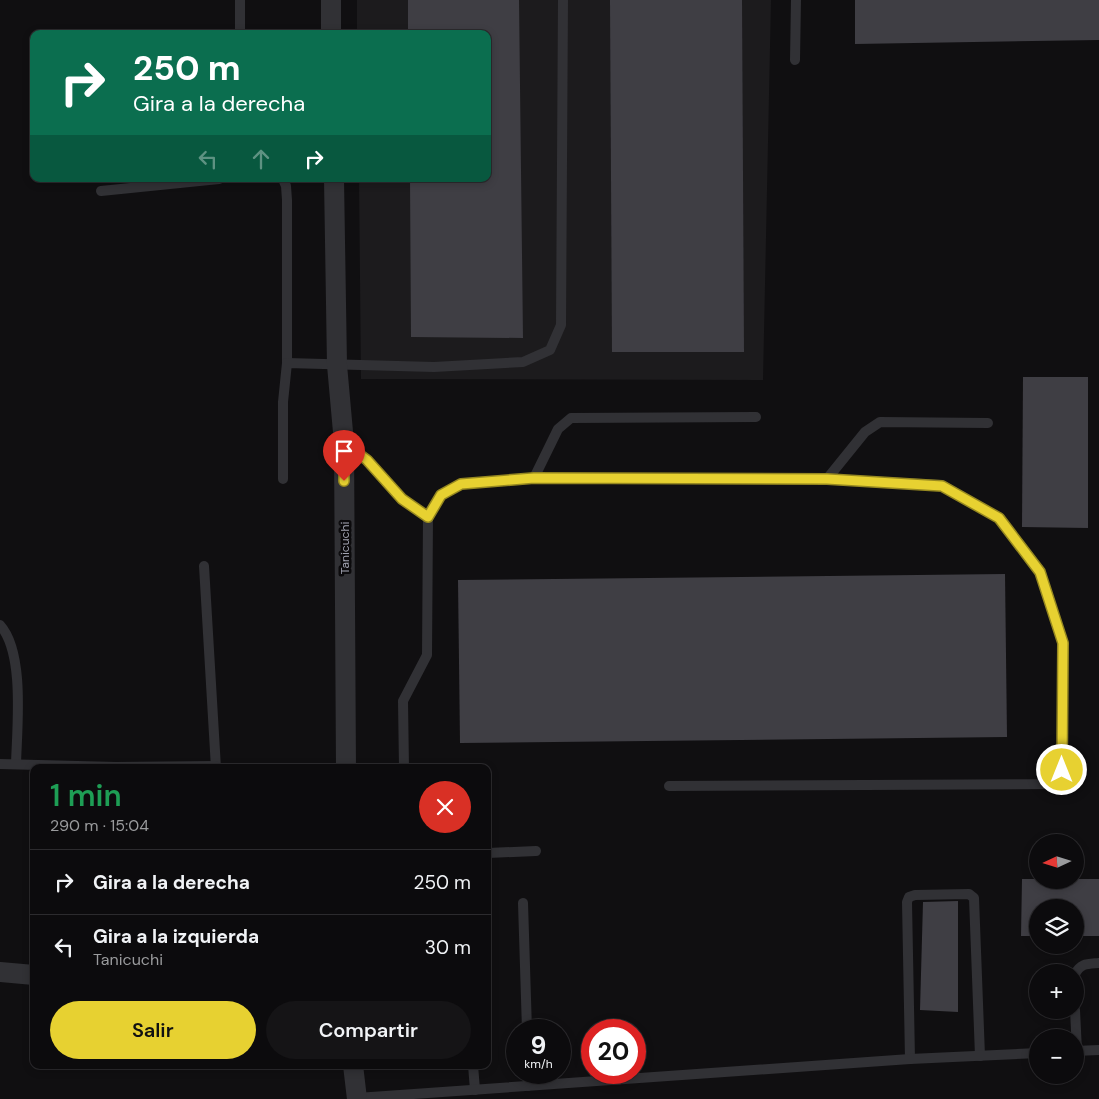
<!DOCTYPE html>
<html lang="es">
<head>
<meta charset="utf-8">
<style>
	:root { --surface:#0c0b0d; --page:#151416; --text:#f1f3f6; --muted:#9a9b9d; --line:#2c2b2e; --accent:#e7d131 }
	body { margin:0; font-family:"DM Sans",sans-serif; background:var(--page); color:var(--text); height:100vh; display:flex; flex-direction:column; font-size:19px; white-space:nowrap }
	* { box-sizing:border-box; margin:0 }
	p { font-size:16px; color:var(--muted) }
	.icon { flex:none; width:28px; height:28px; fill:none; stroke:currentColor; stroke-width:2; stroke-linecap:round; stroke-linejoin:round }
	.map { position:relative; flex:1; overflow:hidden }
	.drawer { position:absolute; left:30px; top:764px; width:461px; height:305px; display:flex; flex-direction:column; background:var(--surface); border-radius:10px; box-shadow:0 2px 8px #0003,0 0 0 1px var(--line) }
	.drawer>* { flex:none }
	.hud { position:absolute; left:30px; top:30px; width:461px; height:152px; border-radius:10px; box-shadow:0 2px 8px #0003,0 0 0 1px var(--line); background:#0b6e4f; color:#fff; overflow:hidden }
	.needle { width:32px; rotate:266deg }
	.fabs { position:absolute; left:1029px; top:834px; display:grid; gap:10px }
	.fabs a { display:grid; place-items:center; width:55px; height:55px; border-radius:50%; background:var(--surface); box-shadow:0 2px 8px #0003,0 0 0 1px var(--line); font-size:25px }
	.speed { position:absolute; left:506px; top:1019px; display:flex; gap:10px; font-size:25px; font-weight:700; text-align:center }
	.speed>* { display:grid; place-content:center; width:65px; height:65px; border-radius:50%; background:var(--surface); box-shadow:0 2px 8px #0003,0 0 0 1px var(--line); line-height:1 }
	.speed small { font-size:12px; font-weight:400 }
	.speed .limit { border:8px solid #d22; background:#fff; color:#111 }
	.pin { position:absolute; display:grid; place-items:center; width:42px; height:42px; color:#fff; margin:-51px -21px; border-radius:50% 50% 50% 0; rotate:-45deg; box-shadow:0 0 5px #0007 }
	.pin .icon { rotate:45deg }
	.me { position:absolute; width:55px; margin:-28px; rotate:0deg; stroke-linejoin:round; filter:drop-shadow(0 0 4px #0008) }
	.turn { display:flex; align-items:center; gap:18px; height:105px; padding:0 20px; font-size:22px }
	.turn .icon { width:65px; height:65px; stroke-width:2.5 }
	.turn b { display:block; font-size:35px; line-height:42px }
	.lanes { display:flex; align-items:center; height:48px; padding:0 20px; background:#0003; justify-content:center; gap:25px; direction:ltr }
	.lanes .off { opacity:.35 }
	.round { display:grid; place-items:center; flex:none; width:52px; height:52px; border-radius:26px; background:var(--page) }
	.head { display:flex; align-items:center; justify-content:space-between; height:85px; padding:0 20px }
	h1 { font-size:30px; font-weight:600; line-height:38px; color:#1e9e55 }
	.action { display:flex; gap:10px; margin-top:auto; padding:10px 20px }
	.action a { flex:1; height:58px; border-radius:30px; background:var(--accent); color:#111; font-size:20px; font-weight:600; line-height:58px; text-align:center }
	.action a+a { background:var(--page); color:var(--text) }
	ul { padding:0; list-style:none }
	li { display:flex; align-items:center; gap:15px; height:65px; padding:0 20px; border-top:1px solid var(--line) }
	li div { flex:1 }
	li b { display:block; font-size:19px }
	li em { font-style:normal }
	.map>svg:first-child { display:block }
	.built { fill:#1c1b1d }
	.building { fill:#3f3e44 }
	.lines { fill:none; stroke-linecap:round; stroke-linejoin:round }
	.service { stroke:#313135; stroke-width:10 }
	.minor { stroke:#313135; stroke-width:20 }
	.route-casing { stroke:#968820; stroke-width:12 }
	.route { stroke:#e7d131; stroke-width:9 }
	.labels { text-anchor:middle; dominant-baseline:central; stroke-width:5; stroke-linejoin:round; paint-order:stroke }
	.street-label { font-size:12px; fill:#a1a3b1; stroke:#0b0a0c }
</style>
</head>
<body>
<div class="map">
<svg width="1099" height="1099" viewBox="0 0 1099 1099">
	<rect width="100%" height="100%" fill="#100f11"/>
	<polygon class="built" points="357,0 771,0 763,380 361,379 359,179 488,179 488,34 357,34"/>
	<g class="building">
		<polygon points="408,0 519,0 523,338 411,337 410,179 488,179 488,34 408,34"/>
		<polygon points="610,0 742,0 744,352 612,352"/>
		<polygon points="855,0 1099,0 1099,40 855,44"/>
		<polygon points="1023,377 1088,377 1088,528 1022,527"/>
		<polygon points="1005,574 1007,737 460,743 458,580"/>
		<polygon points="1022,879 1099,879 1099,936 1075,936 1075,908 1038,908 1038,936 1021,936"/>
		<polygon points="958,901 958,1012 920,1010 923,902"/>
	</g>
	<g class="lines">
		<g class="service">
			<polyline points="240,0 240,34"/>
			<polyline points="795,60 796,0"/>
			<polyline points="283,179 286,186 287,200 287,363"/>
			<polyline points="101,191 219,179"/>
			<polyline points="344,443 367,460 402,499 428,517"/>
			<polyline points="534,478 558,429 571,418 756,417"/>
			<polyline points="283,479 283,402 287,363 434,367 523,362 550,350 561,325 563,0"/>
			<polyline points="827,479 865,432 880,422 988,423"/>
			<polyline points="204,566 216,768"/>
			<path d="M0,625c25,28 17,102 16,139"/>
			<polyline points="0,764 116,767 215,766"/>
			<polyline points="404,768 403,701 427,655 428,517 441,495 461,484 534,478 827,479 942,485 999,518 1040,571 1063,643 1062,770 1058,779 1050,784 669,786"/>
			<polyline points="488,853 536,851"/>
			<polyline points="523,903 527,1030"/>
			<path d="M1075,974c6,-11 12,-10 24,-11"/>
			<polyline points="1075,1010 1077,1051"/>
			<polyline points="1075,1051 1099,1050"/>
			<polyline points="910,1059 907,902 909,897 915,895 969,894 974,898 980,1056"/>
			<polyline points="473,1065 475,1090"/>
			<polyline points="528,1072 528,1086"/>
			<polyline points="357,1098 910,1059 1038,1053"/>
		</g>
		<g class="minor">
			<polyline points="331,0 331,34"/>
			<polyline points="334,179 337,365 344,443 346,768"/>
			<polyline points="0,972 34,975"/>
			<polyline points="353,1065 357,1099"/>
		</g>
	</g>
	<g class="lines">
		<defs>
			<polyline id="route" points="344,481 344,443 367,460 402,499 428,517 441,495 461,484 534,478 827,479 942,486 999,518 1040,572 1063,643 1062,770"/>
		</defs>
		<use href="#route" class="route-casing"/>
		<use href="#route" class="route"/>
	</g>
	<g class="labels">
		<g class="street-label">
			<text transform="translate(345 548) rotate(-90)">Tanicuchi</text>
		</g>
	</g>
</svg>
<div class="fabs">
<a><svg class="needle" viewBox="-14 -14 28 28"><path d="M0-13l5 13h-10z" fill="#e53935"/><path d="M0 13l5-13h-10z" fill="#9a9b9d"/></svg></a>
<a><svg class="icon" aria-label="layers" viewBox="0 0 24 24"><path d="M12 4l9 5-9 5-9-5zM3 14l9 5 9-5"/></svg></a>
<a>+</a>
<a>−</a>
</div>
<div class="speed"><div>9<small>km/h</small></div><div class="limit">20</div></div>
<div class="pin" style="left:344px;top:481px;background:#d93025"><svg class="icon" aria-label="arrive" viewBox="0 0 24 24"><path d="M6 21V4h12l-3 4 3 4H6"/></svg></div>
<svg class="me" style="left:1062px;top:770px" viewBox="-20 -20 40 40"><circle r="17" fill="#e7d131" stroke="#fff" stroke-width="3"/><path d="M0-11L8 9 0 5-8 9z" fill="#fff"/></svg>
<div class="hud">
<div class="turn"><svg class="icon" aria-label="right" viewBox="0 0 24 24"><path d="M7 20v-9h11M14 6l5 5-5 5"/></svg><div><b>250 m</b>Gira a la derecha</div></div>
<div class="lanes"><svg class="icon off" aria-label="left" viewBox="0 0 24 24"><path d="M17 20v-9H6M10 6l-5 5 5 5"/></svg><svg class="icon off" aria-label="ahead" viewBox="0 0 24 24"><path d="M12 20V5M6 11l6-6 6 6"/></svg><svg class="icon" aria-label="right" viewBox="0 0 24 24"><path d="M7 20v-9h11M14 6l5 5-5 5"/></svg></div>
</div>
<section class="drawer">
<div class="head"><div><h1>1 min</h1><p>290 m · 15:04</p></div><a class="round" style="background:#d93025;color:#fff"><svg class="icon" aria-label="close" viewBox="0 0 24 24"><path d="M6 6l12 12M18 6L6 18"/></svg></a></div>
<ul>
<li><svg class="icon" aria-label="right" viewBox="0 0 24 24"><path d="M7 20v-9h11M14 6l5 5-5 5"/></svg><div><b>Gira a la derecha</b></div><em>250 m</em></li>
<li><svg class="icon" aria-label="left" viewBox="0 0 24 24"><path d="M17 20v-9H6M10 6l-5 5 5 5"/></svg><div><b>Gira a la izquierda</b><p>Tanicuchi</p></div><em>30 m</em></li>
</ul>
<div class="action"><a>Salir</a><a>Compartir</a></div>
</section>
</div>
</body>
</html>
